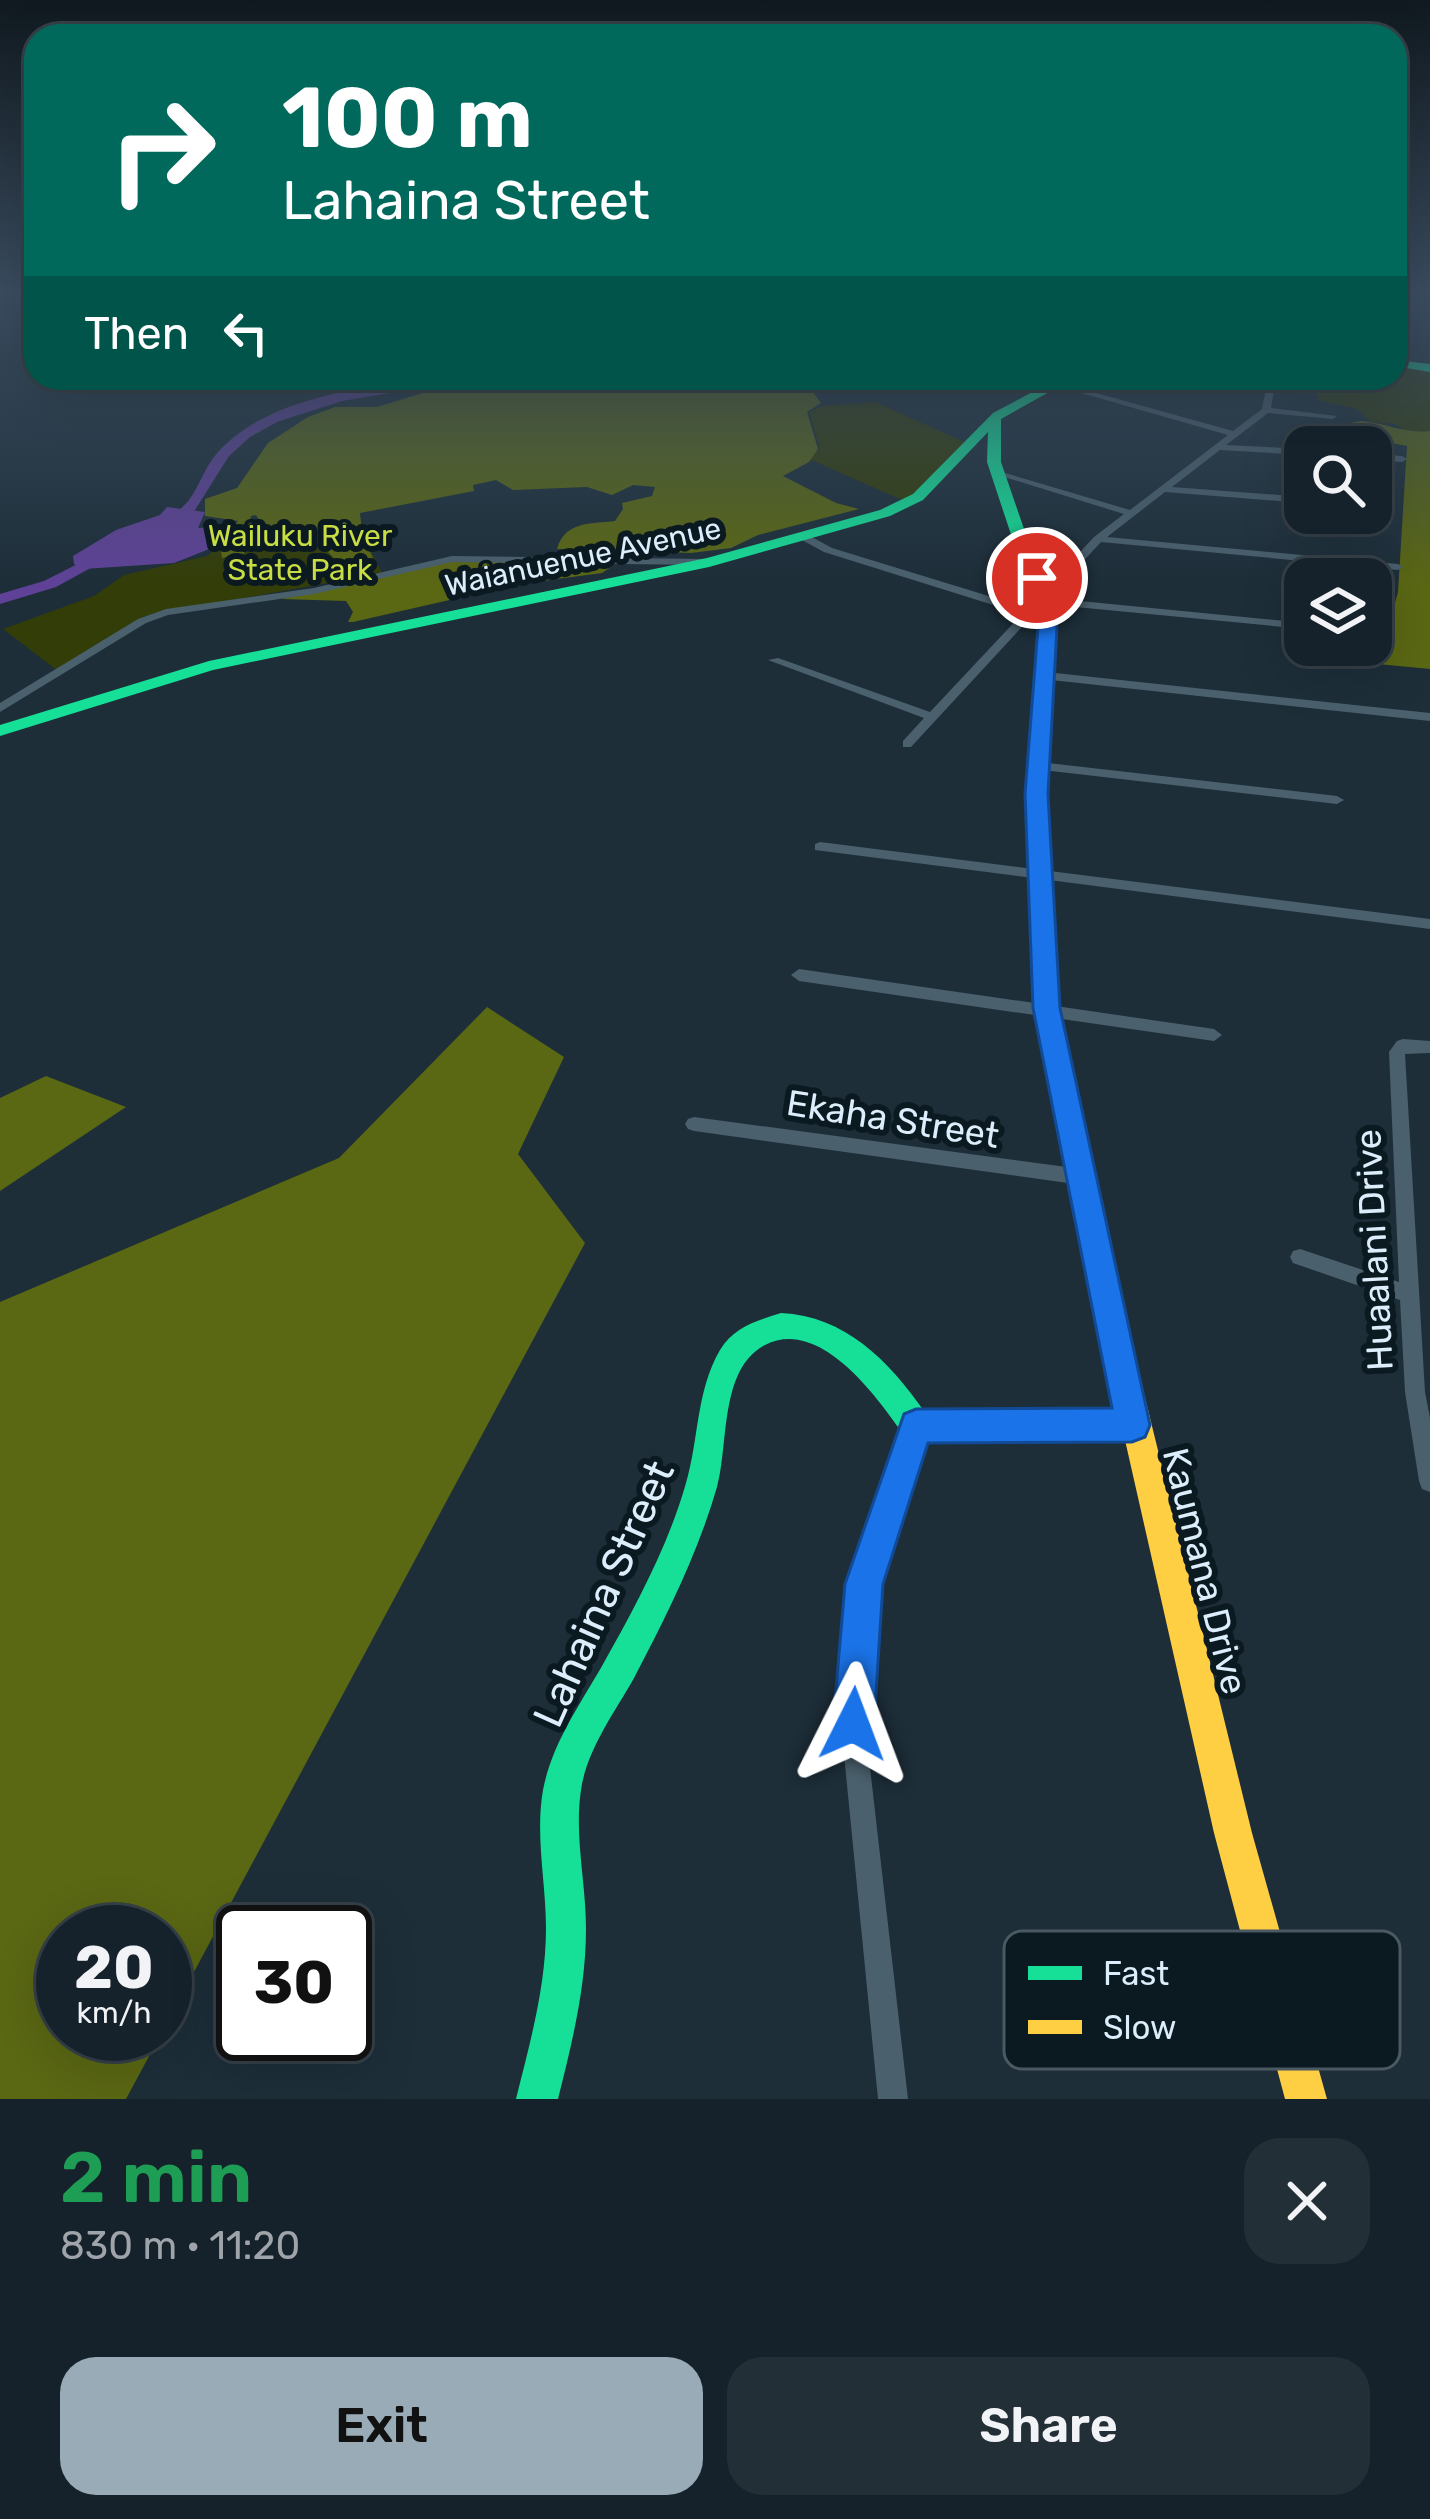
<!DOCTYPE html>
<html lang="en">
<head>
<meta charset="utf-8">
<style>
	:root { --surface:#16222b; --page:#232f37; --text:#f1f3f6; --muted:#9ea4a9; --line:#353f47; --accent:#99abb7 }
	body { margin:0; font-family:Rubik,sans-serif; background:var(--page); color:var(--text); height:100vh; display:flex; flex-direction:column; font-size:45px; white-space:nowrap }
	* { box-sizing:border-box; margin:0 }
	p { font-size:39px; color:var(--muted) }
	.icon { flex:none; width:66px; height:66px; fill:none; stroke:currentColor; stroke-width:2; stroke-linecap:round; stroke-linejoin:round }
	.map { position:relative; height:2099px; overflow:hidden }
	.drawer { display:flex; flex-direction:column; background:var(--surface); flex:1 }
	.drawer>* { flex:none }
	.guide { position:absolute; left:24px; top:24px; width:1383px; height:366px; border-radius:36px; box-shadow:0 12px 48px #0002,0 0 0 3px var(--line); background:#00695c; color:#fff; overflow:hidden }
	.fabs { position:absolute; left:1284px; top:426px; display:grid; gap:24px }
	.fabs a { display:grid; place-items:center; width:108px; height:108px; border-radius:24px; background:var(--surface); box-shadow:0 12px 48px #0002,0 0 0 3px var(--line); font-size:60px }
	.speed { position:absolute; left:36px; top:1905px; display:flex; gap:24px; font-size:60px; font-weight:700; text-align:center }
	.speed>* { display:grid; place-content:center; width:156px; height:156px; border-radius:50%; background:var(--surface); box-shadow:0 12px 48px #0002,0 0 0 3px var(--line); line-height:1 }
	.speed small { font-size:30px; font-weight:400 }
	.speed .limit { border:6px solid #111; border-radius:18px; background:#fff; color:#111 }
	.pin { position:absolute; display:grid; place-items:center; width:102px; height:102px; color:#fff; margin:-51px; border:6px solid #fff; border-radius:50%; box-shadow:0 3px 12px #0007 }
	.me { position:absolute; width:132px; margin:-66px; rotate:3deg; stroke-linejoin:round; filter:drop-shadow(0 0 9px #0008) }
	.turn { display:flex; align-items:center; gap:42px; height:252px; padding:0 60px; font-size:54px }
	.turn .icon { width:156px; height:156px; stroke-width:2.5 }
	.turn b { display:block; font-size:84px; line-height:102px }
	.then { display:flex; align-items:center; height:114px; padding:0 60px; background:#0003; gap:24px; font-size:45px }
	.round { display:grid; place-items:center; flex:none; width:126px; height:126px; border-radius:36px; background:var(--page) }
	.head { display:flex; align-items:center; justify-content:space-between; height:204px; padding:0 60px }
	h1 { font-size:72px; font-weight:600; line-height:90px; color:#1e9e55 }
	.button { display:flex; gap:24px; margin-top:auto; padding:24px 60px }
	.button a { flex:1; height:138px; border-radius:36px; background:var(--accent); color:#111; font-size:48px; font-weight:600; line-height:138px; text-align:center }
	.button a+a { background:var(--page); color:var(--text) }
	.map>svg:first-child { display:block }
	.green { fill:#333d08 }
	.forest { fill:#5a6713 }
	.water { fill:#5f4297 }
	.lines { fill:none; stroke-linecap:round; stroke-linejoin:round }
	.river { fill:#5f4297; fill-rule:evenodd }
	.street { fill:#4a606d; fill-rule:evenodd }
	.fast { fill:#16e098; fill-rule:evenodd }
	.slow { fill:#ffcf43; fill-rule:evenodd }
	.route { fill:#1a73e8; stroke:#114b97; stroke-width:3 }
	.labels { text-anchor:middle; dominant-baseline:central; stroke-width:12; stroke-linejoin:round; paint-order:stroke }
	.far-park-label { font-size:30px; fill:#c8dd44; stroke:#0b1921 }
	.far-street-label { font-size:30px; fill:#dceefb; stroke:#0b1921 }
	.street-label { font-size:36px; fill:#dceefb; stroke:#0b1921 }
	.near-street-label { font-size:42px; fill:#dceefb; stroke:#0b1921 }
	.key { fill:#0b1921; stroke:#4a5962; stroke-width:3 }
	.key-label { font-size:33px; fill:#dceefb }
</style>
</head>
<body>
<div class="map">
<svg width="1430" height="2099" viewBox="0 0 1430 2099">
	<rect width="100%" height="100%" fill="#1d2e39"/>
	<g class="green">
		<polygon points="1395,367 1430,370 1430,431 1410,433 1395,424 1371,422 1357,409 1317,400 1318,378 1395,378"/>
		<polygon points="875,402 969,444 909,503 807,458 820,449 809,412 822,406"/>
		<polygon points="350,509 382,573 145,616 58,671 3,629 94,596 124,575 207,556 226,541 227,527"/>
	</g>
	<g class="forest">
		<path d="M560,378h261l-14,6 14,19 -14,9 11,37 -9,13 -26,14 53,27 23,6 -101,26 -27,13 -40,5 -134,-4c8,-28 33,-25 58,-28l8,-12 -1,-6 30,-7 3,-9 -22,-2 -21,10 -25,-8 -74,3 -17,-10 -23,5 1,6 -114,22 2,19 12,29 -8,10c-27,4 -34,-23 -57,-32 -12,-5 -27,-3 -40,-4l-13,-20 -5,1 -7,38 -22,4 -1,-6 10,-8 -1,-15 8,-8 -33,-5v-17l32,-11 31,-45 40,-26 27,-10h42l49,-15z"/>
		<path d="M1361,421c25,2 45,13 69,10v238l-52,-5 20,-72 9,-146 -63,-12 -4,-9z"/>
		<polygon points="453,561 618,562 602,573 520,584 353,622 348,622 353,612 346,601 281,599"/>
		<polygon points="487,1007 564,1057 518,1154 585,1243 165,2026 165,1932 63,1932 63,2034 161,2034 126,2099 0,2099 0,1302 339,1158"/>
		<polygon points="46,1076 126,1107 0,1191 0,1098"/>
	</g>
	<polygon class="water" points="167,507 205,512 198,528 229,526 222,544 174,563 83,569 74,564 73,556 116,530 160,515"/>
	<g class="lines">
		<g class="river">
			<path d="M439,378h39l-136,23 -65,21 -27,15 -21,19 -34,54 -27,19 -7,-4c9,-8 20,-15 28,-25 11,-15 16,-34 29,-48 52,-57 149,-65 221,-74z"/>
			<polygon points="105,550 118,553 56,587 0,604 0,594 44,581"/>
		</g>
		<g class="street">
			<polygon points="1029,378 1042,378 1233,431 1262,409 1268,378 1276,378 1271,408 1337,416 1333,419 1268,413 1226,445 1305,449 1305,455 1220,450 1172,487 1305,497 1305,503 1165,492 1107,537 1398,564 1403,567 1398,570 1101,542 1049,598 1305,623 1305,629 1044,604 1036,615 1032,616 911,747 903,747 903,741 924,718 768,660 778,658 930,712 1022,614 824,552 802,540 802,536 810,536 832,548 1028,608 1094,537 1124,514 995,474 995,470 1130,510 1228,435"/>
			<polygon points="1371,454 1402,456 1407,459 1402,462 1371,460"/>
			<polygon points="1371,502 1392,506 1387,509 1371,508"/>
			<polygon points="452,556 709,559 714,562 709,565 452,562 314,594 168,615 146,623 0,712 0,703 138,619 166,609 314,588"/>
			<polygon points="1371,629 1383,631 1385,633 1379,636 1371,635"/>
			<polygon points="1046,672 1430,713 1430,721 1042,679 1042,673"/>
			<polygon points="1039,762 1337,796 1344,800 1337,804 1034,769 1033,766"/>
			<polygon points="820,842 1430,919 1430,929 815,850 815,844"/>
			<polygon points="799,969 1214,1029 1222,1035 1214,1041 799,981 791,975"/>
			<polygon points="1403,1039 1430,1041 1430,1053 1405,1054 1425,1392 1430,1418 1430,1492 1422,1489 1419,1481 1405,1392 1400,1300 1293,1263 1290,1257 1293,1251 1300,1249 1399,1282 1389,1052 1397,1041"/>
			<polygon points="694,1117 1082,1169 1088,1172 1091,1177 1088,1182 1082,1185 694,1131 688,1129 685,1124 688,1119"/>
			<polygon points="916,1416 923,1419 927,1426 876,1584 865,1724 908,2099 878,2099 841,1724 852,1584 905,1426 909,1419"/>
		</g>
		<g class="fast">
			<polygon points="1395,360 1430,364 1430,372 1395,366"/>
			<polygon points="1059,378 1074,378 1001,419 1001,462 1055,619 1046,807 1059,1008 1124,1312 1120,1321 1110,1325 1100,1321 1096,1312 1035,1008 1026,807 1039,619 987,462 988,432 923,500 890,516 709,567 213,670 0,736 0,725 209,661 707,558 880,510 913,494 993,413"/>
			<path d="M781,1313c64,3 107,47 143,98l209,-1 11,4 4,11 -4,11 -11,4 -217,1 -11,-4c-26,-38 -85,-121 -140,-92 -46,24 -36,100 -48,142 -19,66 -51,130 -83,191 -19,34 -44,67 -52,106 -9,48 4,96 4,145 0,58 -14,114 -28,170h-42c14,-56 30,-113 30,-171 0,-46 -11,-92 -3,-138 9,-46 36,-84 59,-124 32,-57 66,-119 84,-183 13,-44 10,-92 34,-133 14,-23 36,-29 61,-37z"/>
		</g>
		<g class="slow">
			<path d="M1067,565l8,5c-13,13 -31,19 -46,8l8,-5 14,1z"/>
			<polygon points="1110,1299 1120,1303 1124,1312 1252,1833 1327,2099 1285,2099 1214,1833 1096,1312 1100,1303"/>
		</g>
	</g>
	<linearGradient id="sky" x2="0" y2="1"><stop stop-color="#10191f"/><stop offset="0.5" stop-color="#3a4c5f"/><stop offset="1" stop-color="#3a4c5f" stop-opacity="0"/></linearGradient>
	<rect width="1430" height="586" fill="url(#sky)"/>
	<polygon class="route" points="1037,573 1046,578 1057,627 1048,794 1060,1008 1150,1425 1145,1437 1132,1442 928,1443 883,1584 874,1724 868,1738 853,1744 839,1738 833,1724 845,1584 904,1414 916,1409 1112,1408 1033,1008 1025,794 1038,627 1029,578"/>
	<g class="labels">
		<g class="far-park-label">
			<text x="300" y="536">Wailuku River<tspan x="300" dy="34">State Park</tspan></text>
		</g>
		<g class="far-street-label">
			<text transform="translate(583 557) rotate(-12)">Waianuenue Avenue</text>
		</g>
		<g class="street-label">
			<text transform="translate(893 1119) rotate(9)">Ekaha Street</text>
			<text transform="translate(1374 1250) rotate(-93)">Huaalani Drive</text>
			<text transform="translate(1205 1571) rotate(76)">Kaumana Drive</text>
		</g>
		<g class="near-street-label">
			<text transform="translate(604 1594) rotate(-66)">Lahaina Street</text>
		</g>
	</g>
	<rect x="1004" y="1931" width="396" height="138" rx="18" class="key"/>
	<rect x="1028" y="1966" width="54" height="14" fill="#16e098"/>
	<rect x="1028" y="2020" width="54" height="14" fill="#ffcf43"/>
	<g class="key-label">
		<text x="1103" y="1985">Fast</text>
		<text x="1103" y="2039">Slow</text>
	</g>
</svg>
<div class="fabs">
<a><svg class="icon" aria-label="search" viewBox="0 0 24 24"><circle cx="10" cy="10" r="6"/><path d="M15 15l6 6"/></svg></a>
<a><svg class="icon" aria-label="layers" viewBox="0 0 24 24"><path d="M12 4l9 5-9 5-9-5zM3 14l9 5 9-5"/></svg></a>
</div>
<div class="speed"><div>20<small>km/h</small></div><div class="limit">30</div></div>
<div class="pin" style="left:1037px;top:578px;background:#d93025"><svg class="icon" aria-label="arrive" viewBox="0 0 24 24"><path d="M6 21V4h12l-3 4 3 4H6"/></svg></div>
<svg class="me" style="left:853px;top:1724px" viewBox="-20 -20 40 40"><path d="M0-17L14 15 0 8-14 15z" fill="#1a73e8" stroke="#fff" stroke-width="4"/></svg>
<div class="guide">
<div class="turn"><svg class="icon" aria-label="right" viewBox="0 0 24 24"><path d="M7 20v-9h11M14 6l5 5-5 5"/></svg><div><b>100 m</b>Lahaina Street</div></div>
<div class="then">Then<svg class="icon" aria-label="left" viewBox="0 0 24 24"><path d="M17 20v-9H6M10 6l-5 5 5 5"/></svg></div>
</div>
</div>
<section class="drawer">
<div class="head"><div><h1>2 min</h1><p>830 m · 11:20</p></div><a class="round"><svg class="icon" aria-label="close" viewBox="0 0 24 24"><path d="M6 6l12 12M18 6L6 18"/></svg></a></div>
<div class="button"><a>Exit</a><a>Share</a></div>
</section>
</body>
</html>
